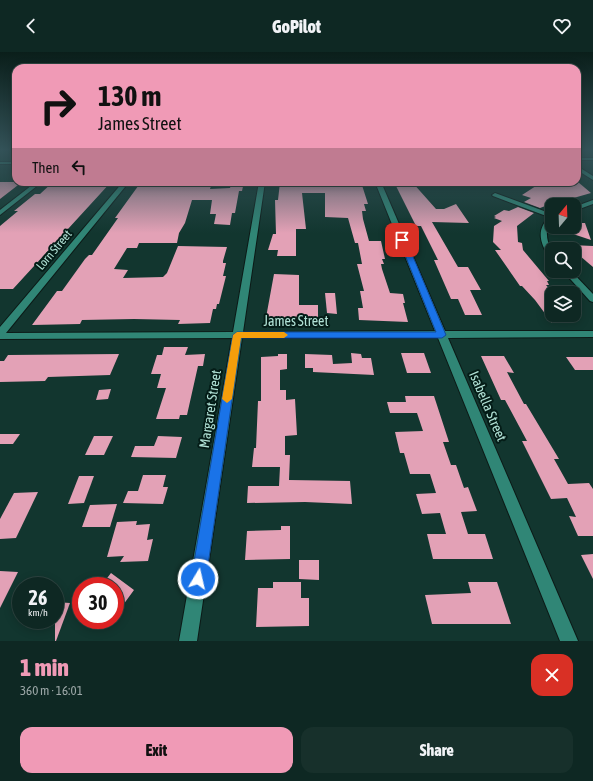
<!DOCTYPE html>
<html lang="en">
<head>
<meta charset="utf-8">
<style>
	:root { --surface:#0e2823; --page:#17302b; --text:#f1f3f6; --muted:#9ba6a6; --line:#2e4441; --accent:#f09ab6 }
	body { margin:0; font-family:"Asap Condensed",sans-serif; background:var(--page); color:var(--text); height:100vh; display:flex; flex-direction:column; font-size:15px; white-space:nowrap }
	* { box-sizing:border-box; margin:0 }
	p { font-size:13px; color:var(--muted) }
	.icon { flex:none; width:22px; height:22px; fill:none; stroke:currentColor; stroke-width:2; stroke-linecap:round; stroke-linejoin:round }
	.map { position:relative; height:589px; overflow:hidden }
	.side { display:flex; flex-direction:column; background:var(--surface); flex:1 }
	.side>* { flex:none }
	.top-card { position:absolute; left:12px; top:12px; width:569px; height:122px; border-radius:12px; box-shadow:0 2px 10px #0003,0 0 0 1px var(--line); background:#f09ab6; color:#111; overflow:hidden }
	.needle { width:26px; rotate:19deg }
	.controls { position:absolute; left:545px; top:146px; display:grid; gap:8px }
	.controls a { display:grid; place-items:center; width:36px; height:36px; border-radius:8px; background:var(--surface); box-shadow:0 2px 10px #0003,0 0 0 1px var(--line); font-size:20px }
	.speed { position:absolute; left:12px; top:525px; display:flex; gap:8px; font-size:20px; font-weight:700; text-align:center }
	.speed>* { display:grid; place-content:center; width:52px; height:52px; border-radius:50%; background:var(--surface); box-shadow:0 2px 10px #0003,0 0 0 1px var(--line); line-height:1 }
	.speed small { font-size:10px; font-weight:400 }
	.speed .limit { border:6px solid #d22; background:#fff; color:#111 }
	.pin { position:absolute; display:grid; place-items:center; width:34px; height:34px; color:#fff; margin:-17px; border-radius:8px; box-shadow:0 2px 6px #0006 }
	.me { position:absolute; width:44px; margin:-22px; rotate:9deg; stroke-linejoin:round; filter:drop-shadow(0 0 3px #0008) }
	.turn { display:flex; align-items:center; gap:14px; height:84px; padding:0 20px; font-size:18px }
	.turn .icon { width:52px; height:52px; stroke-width:2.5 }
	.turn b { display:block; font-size:28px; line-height:34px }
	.then { display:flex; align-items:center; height:38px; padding:0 20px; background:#0003; gap:8px; font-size:15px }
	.round { display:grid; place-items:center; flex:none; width:42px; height:42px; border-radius:12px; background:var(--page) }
	.headline { display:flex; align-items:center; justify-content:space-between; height:68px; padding:0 20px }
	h1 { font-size:24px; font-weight:800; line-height:30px; color:var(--accent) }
	.cta { display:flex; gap:8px; margin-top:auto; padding:8px 20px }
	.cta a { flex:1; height:46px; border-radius:12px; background:var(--accent); color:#111; font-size:16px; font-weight:800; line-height:46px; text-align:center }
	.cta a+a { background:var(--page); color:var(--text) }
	header { display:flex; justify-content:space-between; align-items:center; height:52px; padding:0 20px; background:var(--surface); font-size:18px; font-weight:800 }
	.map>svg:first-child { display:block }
	.building { fill:#e3a1b6 }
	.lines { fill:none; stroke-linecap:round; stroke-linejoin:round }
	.minor-casing { stroke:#0c1a17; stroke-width:2 }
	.minor { fill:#308676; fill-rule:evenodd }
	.route { fill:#1a73e8; stroke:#114b97 }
	.slow { fill:#f59e0b }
	.labels { text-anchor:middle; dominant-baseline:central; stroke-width:4; stroke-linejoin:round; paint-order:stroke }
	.far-street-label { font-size:12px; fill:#b1e2d6; stroke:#041c17 }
	.street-label { font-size:14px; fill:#b1e2d6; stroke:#041c17 }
</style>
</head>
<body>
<header><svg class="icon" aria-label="back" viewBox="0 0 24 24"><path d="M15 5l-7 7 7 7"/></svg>GoPilot<svg class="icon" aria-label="heart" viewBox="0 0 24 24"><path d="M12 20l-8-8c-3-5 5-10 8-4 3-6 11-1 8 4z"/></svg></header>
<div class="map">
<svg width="593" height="589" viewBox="0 0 593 589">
	<rect width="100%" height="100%" fill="#12362f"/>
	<g class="building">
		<polygon points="0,130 22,130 0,147"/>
		<polygon points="53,130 111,130 13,237 0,237 0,174 18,159 14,159 35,142 40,142"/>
		<polygon points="141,130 167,130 164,135 187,135 189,131 212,131 210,137 230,136 232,130 244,130 242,139 239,139 235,161 232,161 230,173 214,172 216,162 210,162 212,148 192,148 185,171 179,181 177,191 139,191 137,196 127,196 114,217 128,218 123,226 163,225 167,221 178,194 227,195 223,209 223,211 226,211 223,224 226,224 219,252 217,252 216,257 213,257 210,271 178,272 180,268 134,267 82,268 80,272 32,273 57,239 62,239 85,207 89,203 92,203 118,166 115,166"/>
		<polygon points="280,130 361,130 368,152 364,152 366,159 362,159 363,167 369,189 381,189 385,207 382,207 384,212 381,212 382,217 390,241 403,242 405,251 403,251 408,270 359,268 358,256 363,256 360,239 364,239 357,212 362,212 358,191 355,191 348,166 325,165 325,141 302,141 306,177 296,177 296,204 277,204 278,198 268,198 273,182 276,182 275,148 278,148"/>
		<polygon points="394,130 412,130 436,157 444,157 456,152 469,171 432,170 458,215 468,215 481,238 470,238 482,263 465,263 458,247 451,247 434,208 438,208 421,174 416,174"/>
		<polygon points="542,130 578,130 591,141 570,147 566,146 540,156 524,150 531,146 522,143"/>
		<polygon points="518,155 534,161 517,174 518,190 522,191 523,198 549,229 547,229 549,233 546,233 552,240 552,271 535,248 522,234 520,234 495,198 501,198 493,190 494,174 502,169 494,166 496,165 494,164 504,158 509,159"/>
		<polygon points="579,171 585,171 591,188 561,178 574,175 574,173"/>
		<polygon points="571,193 593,194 593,215 580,204"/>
		<polygon points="274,222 299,223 299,253 318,253 318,266 296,266 296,269 291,269 290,272 265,271"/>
		<polygon points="325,241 335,241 337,262 327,261"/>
		<polygon points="164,295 188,295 185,303 205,302 203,314 198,314 187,363 180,363 179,367 156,367 166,336 157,336 161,322 151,322 157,303 162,303"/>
		<polygon points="351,301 361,302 362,306 371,306 374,323 313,320 313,316 305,316 305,302 332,303 333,312 352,311"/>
		<polygon points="401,301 424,301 431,321 407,321"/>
		<polygon points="119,302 110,323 48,325 45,329 0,330 0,309 4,309 8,303"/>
		<polygon points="278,302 287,302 287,317 280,318 280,338 286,338 286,348 295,347 297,383 285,384 285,403 290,403 289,428 350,429 352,452 305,450 247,451 248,434 279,434 280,415 252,415 254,396 256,396 258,349 261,349 261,305 278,304"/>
		<polygon points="481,304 504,304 514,321 507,320 524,352 526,352 559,407 554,407 568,432 589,431 593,437 593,484 578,484 569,464 576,465 567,446 551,447 522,389 527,389 505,348 501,348"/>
		<polygon points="566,305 593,305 593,318 575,318"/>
		<polygon points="111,337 108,347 96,348 99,338"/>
		<polygon points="405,344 434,344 449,390 443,390 451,413 456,413 464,436 468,435 477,459 461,460 468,482 485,482 493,507 433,507 427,482 446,482 440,461 422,462 416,442 436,441 430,422 410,422 404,401 400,401 395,380 423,379 417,361 390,361 387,350 406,350"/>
		<polygon points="0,382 20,382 13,392 0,392"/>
		<polygon points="94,384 113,384 104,403 85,403"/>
		<polygon points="158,384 182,385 176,406 131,405 135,394 154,394"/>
		<polygon points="143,423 166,423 163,435 168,435 163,452 123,451 128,439 138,439"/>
		<polygon points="79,424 94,424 84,451 68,452"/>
		<polygon points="38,440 16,486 0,487 0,467 14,441"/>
		<polygon points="117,452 110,475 82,475 90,453"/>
		<polygon points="137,469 136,473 150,472 147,488 153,487 148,509 120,510 124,504 107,505 117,470"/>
		<polygon points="281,474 290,474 290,507 245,508 247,479 281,478"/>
		<polygon points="593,502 593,527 581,503"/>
		<polygon points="299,508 319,508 319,528 299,527"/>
		<polygon points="0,519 18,520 0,556"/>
		<polygon points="111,521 134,538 115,564 115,534 101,534"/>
		<polygon points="273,530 301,530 301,546 309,546 309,574 256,575 258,536 273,536"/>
		<polygon points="468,530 497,530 511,572 432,572 425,543 471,541"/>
		<polygon points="55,550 70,551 56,589 55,589"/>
	</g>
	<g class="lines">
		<defs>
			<g id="minor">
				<rect x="577" y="106" width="16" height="2"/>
				<rect x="0" y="110" width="16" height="2"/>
				<polygon points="577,114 593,124 593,128 577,118"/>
				<polygon points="36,130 42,130 0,163 0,158"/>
				<polygon points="123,130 129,130 6,281 233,280 259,130 265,130 243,280 435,279 375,130 381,130 445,279 593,279 593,285 448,286 578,589 560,589 438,286 242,286 197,589 179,589 232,286 0,287 0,275"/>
				<path d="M495,141l57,21c0,8 -6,13 -5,21 0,8 5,14 5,22h-3c-9,-14 -13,-27 0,-40l-56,-21 -1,-1z"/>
				<polygon points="593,148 593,152 574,159 574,155"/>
				<polygon points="563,219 571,219 593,242 593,250 590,249"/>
			</g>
		</defs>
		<use href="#minor" class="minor-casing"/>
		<use href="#minor" class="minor"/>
	</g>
	<linearGradient id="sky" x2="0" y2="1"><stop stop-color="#0a1e1a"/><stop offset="0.54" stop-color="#335258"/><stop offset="1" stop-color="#335258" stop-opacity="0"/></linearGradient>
	<rect width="593" height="181" fill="url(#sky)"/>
	<polygon class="route" points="402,186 406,188 446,283 442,286 241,286 206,527 204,532 198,534 193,532 191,527 233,283 237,280 436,280 399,188"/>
	<polygon class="slow" points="237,280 284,280 288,283 284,286 241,286 232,347 227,351 222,347 233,283"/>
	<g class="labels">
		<g class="far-street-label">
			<text transform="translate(54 198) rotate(-50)">Lorn Street</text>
		</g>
		<g class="street-label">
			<text x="296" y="269">James Street</text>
			<text transform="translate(488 354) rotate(67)">Isabella Street</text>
			<text transform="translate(210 357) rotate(-81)">Margaret Street</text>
		</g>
	</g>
</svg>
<div class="controls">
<a><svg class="needle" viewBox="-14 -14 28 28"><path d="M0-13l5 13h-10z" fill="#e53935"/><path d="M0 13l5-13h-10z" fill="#9ba6a6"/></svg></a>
<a><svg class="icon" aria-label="search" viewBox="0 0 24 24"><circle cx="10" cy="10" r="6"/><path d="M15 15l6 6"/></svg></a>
<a><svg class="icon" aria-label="layers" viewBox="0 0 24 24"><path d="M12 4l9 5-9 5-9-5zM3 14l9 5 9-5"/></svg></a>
</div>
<div class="speed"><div>26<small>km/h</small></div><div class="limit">30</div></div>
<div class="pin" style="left:402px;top:188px;background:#d93025"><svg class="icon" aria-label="arrive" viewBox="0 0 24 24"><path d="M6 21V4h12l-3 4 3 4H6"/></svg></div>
<svg class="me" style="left:198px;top:527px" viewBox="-20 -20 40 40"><circle r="17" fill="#1a73e8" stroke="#fff" stroke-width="3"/><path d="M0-11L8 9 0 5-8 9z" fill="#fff"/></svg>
<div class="top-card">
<div class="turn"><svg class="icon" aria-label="right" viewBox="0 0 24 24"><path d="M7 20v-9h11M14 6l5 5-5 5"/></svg><div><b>130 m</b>James Street</div></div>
<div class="then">Then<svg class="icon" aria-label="left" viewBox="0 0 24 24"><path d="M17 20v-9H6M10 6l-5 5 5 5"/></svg></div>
</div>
</div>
<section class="side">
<div class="headline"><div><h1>1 min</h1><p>360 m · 16:01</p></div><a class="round" style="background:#d93025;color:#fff"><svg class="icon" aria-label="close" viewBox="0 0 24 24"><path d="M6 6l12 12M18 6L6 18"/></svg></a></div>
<div class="cta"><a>Exit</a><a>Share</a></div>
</section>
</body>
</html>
